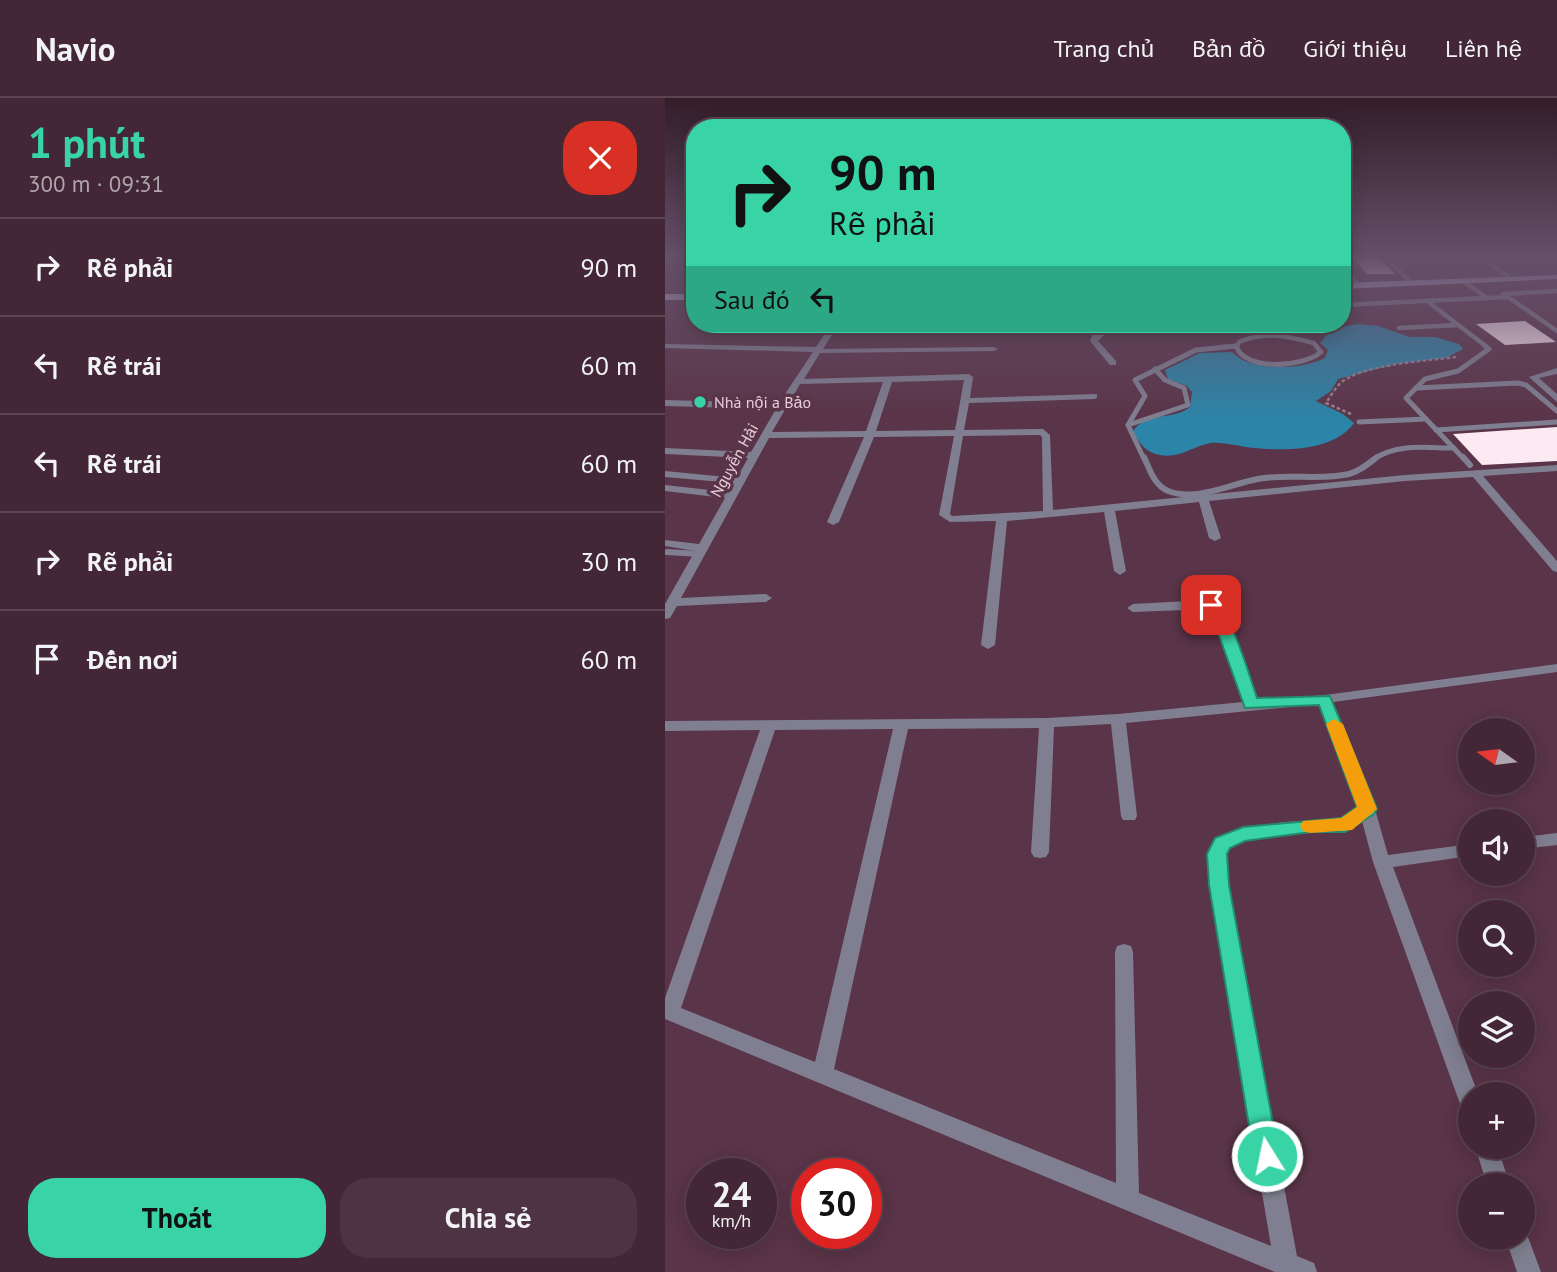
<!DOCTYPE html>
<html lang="vi">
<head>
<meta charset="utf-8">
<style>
	:root { --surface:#442736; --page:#4e3342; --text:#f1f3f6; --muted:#afa5ad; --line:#5c4451; --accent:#38d4a6 }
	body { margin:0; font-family:"PT Sans",sans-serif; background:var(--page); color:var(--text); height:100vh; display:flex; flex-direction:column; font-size:26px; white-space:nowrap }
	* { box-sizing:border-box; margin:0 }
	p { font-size:23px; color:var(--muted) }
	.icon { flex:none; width:38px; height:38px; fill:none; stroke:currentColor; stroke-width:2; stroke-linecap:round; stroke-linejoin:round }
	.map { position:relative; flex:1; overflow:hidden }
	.details { display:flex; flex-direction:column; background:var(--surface); width:665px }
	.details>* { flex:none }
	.guide { position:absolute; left:21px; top:21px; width:665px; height:214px; border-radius:28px; box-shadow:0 4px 18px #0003,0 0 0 2px var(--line); background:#38d4a6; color:#111; overflow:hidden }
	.needle { width:46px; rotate:284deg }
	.controls { position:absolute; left:793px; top:620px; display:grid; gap:14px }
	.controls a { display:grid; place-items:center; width:77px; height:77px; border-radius:50%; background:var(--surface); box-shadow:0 4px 18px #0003,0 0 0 2px var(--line); font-size:35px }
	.speed { position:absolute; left:21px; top:1060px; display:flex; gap:14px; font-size:35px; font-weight:700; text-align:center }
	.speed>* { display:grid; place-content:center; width:91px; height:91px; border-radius:50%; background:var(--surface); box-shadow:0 4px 18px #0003,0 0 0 2px var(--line); line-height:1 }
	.speed small { font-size:18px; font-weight:400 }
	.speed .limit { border:10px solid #d22; background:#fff; color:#111 }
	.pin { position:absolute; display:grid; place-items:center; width:60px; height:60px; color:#fff; margin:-30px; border-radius:14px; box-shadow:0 4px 10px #0006 }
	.me { position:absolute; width:77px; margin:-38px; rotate:350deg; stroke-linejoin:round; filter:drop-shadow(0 0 5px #0008) }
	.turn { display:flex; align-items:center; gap:24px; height:147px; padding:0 28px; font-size:32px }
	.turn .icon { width:91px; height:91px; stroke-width:2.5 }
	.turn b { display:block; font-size:49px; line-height:60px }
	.then { display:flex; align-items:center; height:66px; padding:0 28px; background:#0003; gap:14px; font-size:26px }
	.round { display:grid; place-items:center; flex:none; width:74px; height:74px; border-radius:28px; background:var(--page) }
	.summary { display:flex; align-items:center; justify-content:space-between; height:119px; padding:0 28px }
	h1 { font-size:42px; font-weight:800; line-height:52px; color:var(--accent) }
	.primary-button { display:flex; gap:14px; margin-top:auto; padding:14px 28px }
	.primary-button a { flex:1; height:80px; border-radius:28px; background:var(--accent); color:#111; font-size:28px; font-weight:800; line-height:80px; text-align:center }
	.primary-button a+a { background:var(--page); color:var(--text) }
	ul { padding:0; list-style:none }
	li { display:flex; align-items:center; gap:21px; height:98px; padding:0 28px; border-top:2px solid var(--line) }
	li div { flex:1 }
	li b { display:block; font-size:26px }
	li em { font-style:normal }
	header { display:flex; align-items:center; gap:42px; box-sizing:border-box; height:98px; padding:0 35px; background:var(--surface); border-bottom:2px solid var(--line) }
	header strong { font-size:33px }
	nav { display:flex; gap:38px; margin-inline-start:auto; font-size:24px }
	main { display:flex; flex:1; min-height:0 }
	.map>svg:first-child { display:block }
	.water { fill:#2b85a8 }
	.building { fill:#fde9f2 }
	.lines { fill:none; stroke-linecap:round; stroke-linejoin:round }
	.path { stroke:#9e7e8e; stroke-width:2.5; stroke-dasharray:3.5 2.5; stroke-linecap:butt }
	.service-far2 { stroke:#807f91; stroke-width:4.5 }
	.service-far1 { stroke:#807f91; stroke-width:5 }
	.service { stroke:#807f91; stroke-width:6 }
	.minor { fill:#807f91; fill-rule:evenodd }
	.primary { fill:#bdbadf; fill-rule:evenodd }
	.route { fill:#38d4a6; stroke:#248a6c; stroke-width:2 }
	.slow { fill:#f59e0b }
	.poi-dot { fill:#38d4a6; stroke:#5a3448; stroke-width:2.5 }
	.labels { text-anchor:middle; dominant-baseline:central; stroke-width:7; stroke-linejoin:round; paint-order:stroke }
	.far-poi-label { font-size:16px; fill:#e7ced9; stroke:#5a3448; text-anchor:start }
	.far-street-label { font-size:16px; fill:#e7ced9; stroke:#5a3448 }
</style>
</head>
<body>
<header>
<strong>Navio</strong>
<nav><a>Trang chủ</a><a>Bản đồ</a><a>Giới thiệu</a><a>Liên hệ</a></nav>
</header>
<main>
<section class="details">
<div class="summary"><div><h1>1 phút</h1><p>300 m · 09:31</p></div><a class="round" style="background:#d93025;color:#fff"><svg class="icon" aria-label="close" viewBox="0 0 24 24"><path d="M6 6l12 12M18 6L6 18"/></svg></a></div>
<ul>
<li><svg class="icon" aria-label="right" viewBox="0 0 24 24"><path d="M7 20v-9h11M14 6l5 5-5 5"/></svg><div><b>Rẽ phải</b></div><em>90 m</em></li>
<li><svg class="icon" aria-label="left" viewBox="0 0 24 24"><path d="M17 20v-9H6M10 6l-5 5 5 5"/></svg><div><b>Rẽ trái</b></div><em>60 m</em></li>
<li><svg class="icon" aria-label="left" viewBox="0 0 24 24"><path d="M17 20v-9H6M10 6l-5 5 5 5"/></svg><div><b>Rẽ trái</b></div><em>60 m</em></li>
<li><svg class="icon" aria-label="right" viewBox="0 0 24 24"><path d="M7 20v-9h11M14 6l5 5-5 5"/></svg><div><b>Rẽ phải</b></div><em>30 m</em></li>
<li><svg class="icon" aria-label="arrive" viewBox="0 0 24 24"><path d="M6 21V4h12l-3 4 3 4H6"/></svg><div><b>Đến nơi</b></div><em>60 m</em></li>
</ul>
<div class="primary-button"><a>Thoát</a><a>Chia sẻ</a></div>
</section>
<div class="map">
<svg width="892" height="1174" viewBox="0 0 892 1174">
	<rect width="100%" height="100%" fill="#5a3448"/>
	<path class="water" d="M693,226l20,2 32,11h25l24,7 4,5 -17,9 -50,6 -58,15 -7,12 -15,10 27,13 11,9c-20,28 -68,28 -100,25 -14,-1 -28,-6 -43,-5 -18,3 -32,16 -51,12 -14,-2 -21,-12 -27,-24 14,-20 40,-10 57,-24l2,-15 -5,-6 -19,-7 -3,-9 35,-17 32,-1c18,20 70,18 93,6l3,-8 -8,-7 12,-14z"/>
	<g class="building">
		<polygon points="688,160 713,160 730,176 702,176"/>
		<polygon points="860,223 891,244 840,247 811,226"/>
		<polygon points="892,329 892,363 817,367 788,336"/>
	</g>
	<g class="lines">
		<path class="path" d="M686,316l-25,-11c5,-7 10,-17 17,-22 24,-17 83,-20 113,-24"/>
		<g class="service-far2">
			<polyline points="797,182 822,200"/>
			<polyline points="838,196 892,193"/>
			<polyline points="762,203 822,249"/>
			<polyline points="677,207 843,199 892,233"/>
			<polyline points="591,226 600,237"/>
			<polyline points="734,230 793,227"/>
			<polyline points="556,249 571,248"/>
			<path d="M572,249l2,-5c27,-11 48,-6 75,1l3,4"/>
		</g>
		<g class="service-far1">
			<path d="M571,248c9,26 68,21 85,6l-5,-6"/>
			<polyline points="751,290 853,285 861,287 892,313"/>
			<polyline points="694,324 761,321"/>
			<polyline points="463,327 523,307 519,290 500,282 490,271"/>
			<polyline points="771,332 892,324"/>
			<polyline points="479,361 463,327 480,298 470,282 531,252 571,248"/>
			<path d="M709,361c23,-16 53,-11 80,-11"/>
			<polyline points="799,361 741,300 760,281 793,273 824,251 820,248"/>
		</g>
		<g class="service">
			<path d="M479,359c6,13 10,28 24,34 29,11 62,-7 90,-12 30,-6 61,2 91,-5 11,-3 19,-10 28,-17"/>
			<polyline points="798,359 805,367"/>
			<polyline points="2,454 34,456"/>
		</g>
		<g class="minor">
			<polygon points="718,160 724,160 748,183 748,185 744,185"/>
			<polygon points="812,160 819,160 849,180 844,181"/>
			<polygon points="679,170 683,170 697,188 693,188"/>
			<path d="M166,226h8l-16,25 171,-2 4,2 -4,2 -174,2 -16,26 165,-5 4,3 -3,21 127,-4v4l-3,1 -125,4 -5,27 79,-1 7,6 3,75 352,-35 152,-10v6l-74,5 74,85v11l-4,-1 -80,-94 -68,4 -196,20 12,37 -6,3 -6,-3 -10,-36 -84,9 11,60 -6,4 -6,-4 -10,-59 -97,9 -12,124 -7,4 -7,-4 15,-124 -46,1 -11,-7 15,-79 -80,1 -35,85 -6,3 -6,-3 37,-85 -95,1 -88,160 85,-4 6,4 -6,4 -89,4 -7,12 -5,1v-15l30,-53 -30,-5v-6l34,4 26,-46 -60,-7v-6l63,7 5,-9 -68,-6v-6l72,7 11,-20 -83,-4v-6l86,4 25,-43 -111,-3v-6l114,3 34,-51 -148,-4v-4l151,3zM299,282l-9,50 -79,1 16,-49zM218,284l-17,49 -94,1 28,-48zM375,337l2,2 1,74 -91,5 -2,-2 13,-78z"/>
			<polygon points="427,226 435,226 443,233 433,243 451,263 451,267 445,267 425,243 428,236 434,233"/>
			<polygon points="892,270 892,276 874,280 892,296 892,304 864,279"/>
			<path d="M542,502l14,7 36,94 68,-6 232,-31v8l-224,30 42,107 13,46 82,-11v12l-77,11 85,227h-8v17l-8,-3 -3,-7 -86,-239 -11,-41c-21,15 -49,11 -74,13 -21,1 -41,5 -59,13l-3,7 2,31 69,371 17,7 3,9h-42l-610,-253v-21l95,-268 -95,1v-10l382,-3 71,-4 125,-12 -33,-93 -77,3 -6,-4 6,-4zM655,606l38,103 -17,12 -57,3 -41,6 -27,11 -8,15 2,31 61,361 -132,-53 -6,-241 -2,-6 -7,-2 -7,2 -2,6 1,231 -282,-114 74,-340 131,-1 -8,124 3,5 6,1 6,-1 3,-5 5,-125 57,-3 10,92 2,4h12l2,-4 -11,-93zM228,631l-78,333 -134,-54 94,-278z"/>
			<polygon points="892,735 892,747 858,751 858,739"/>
			<polygon points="810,1048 832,1048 845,1087 822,1087"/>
			<polygon points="858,1129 860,1131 876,1174 852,1174 840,1139 858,1139"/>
		</g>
		<g class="primary">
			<polygon points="892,177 892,181 677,191 677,185"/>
			<rect x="0" y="196" width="30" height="6"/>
		</g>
	</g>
	<linearGradient id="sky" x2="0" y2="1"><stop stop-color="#321d28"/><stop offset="0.49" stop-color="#65506a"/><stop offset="1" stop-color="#65506a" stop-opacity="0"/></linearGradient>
	<rect width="892" height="324" fill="url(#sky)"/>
	<path class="route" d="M546,503c19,5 39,77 46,97l73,-2 47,113 -3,5 -29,18h-34l-66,9 -15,7 -3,6 2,31 50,271 -3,9 -9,3 -9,-3 -4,-9 -45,-271 -2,-31 8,-16 28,-11 98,-9 16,-11 -38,-102 -74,3 -33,-92 -8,-11z"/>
	<polygon class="slow" points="669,621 678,626 712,711 687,732 645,735 638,733 635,728 638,723 676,720 692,709 661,626"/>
	<circle class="poi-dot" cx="35" cy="304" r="7"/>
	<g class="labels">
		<g class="far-poi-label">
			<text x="49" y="304">Nhà nội a Bảo</text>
		</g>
		<g class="far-street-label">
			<text transform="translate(69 362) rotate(-61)">Nguyễn Hải</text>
		</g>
	</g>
</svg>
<div class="controls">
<a><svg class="needle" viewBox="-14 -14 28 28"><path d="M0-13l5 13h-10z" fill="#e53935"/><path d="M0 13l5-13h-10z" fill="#afa5ad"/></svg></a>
<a><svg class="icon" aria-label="sound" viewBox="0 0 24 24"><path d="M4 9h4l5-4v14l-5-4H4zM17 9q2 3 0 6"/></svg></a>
<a><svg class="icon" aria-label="search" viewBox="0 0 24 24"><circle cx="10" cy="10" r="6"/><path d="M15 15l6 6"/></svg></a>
<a><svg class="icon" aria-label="layers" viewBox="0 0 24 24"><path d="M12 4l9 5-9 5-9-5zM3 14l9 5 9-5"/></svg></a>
<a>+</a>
<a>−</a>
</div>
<div class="speed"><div>24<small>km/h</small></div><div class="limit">30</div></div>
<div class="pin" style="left:546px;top:507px;background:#d93025"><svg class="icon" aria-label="arrive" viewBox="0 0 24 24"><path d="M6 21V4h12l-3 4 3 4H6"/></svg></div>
<svg class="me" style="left:602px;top:1058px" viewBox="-20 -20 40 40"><circle r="17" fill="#38d4a6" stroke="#fff" stroke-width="3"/><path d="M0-11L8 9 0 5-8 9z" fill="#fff"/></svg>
<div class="guide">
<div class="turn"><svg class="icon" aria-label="right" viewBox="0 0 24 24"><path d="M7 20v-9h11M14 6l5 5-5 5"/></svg><div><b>90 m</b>Rẽ phải</div></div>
<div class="then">Sau đó<svg class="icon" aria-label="left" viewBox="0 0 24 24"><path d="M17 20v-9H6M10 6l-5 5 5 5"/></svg></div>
</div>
</div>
</main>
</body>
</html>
